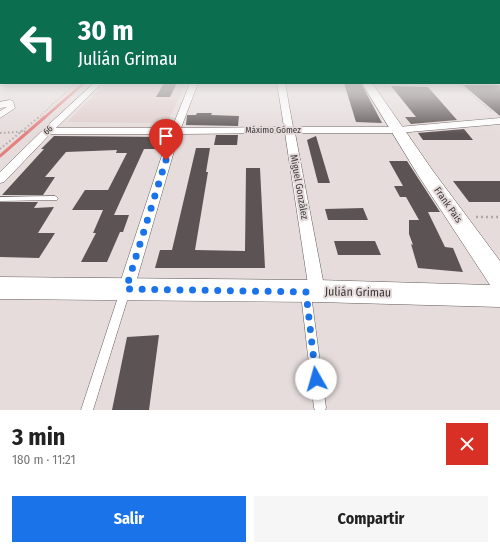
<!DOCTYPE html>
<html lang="es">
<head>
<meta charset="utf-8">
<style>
	:root { --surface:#fff; --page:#f6f6f6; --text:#222; --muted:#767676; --accent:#1a73e8 }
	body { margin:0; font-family:"Fira Sans Condensed",sans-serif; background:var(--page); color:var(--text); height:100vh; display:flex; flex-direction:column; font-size:15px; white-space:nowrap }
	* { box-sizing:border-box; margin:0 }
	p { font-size:13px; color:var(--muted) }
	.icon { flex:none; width:22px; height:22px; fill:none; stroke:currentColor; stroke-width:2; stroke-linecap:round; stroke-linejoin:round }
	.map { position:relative; height:410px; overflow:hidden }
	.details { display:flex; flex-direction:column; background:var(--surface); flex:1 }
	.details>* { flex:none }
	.banner { position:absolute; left:0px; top:0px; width:500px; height:84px; box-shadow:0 2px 10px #0003; background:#0b6e4f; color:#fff; overflow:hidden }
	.pin { position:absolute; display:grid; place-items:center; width:34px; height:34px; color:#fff; margin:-41px -17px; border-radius:50% 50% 50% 0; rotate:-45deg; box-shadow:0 0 4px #0007 }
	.pin .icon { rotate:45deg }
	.me { position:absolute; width:44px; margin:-22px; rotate:353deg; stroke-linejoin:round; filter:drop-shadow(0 0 3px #0008) }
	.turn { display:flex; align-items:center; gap:14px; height:84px; padding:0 12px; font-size:18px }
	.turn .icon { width:52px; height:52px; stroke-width:2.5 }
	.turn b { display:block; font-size:28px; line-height:34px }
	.round { display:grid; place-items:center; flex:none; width:42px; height:42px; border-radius:0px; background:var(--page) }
	.head { display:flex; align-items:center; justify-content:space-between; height:68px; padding:0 12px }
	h1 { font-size:24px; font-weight:700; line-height:30px }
	.primary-button { display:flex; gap:8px; margin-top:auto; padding:8px 12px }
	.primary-button a { flex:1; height:46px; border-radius:0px; background:var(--accent); color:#fff; font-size:16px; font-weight:700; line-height:46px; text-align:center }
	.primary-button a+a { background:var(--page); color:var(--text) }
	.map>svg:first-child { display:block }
	.built { fill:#dfcdcc }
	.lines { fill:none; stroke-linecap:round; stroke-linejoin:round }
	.stream-far1 { stroke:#e48080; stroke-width:2.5 }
	.stream { stroke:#e48080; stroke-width:3 }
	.building { fill:#5c5454 }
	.lane-casing { stroke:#645c5c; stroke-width:1 }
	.street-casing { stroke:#645c5c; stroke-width:1 }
	.secondary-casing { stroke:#645c5c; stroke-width:1 }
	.path-far2 { stroke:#b0a8a8; stroke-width:1.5; stroke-dasharray:1 2; stroke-linecap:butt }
	.path-far1 { stroke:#b0a8a8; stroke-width:2; stroke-dasharray:1.5 2.5; stroke-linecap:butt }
	.path { stroke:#b0a8a8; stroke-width:2.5; stroke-dasharray:2 3; stroke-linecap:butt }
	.lane { fill:#fff; fill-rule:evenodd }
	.street { fill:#fff; fill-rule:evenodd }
	.secondary { fill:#fff; fill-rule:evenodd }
	.route { stroke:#1a73e8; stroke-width:7; stroke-dasharray:0 12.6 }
	.labels { text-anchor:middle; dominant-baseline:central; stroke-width:4; stroke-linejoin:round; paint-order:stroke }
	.far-street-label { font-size:9px; fill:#3d3939; stroke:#e5dcdb }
	.street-label { font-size:10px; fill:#3d3939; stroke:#e5dcdb }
	.near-street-label { font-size:12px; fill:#3d3939; stroke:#e5dcdb }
</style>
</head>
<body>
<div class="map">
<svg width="500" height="410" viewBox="0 0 500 410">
	<rect width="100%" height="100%" fill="#e5dcdb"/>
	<polygon class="built" points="106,83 186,83 167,123 67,122"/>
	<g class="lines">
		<polyline class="stream-far1" points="44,118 84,83"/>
		<polyline class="stream" points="0,156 45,117"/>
	</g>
	<g class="building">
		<polygon points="164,83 177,83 170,97 156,97"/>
		<polygon points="344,83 361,83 382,123 356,122"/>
		<polygon points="463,85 500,85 500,116"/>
		<polygon points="391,86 428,87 457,120 411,124 405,117 416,117"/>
		<polygon points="197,113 212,113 211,115 239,116 238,126 186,125 187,115 196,115"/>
		<polygon points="464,129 473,140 423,140 418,133"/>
		<polygon points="216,135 238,135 237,145 214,145"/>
		<polygon points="54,136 166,137 163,149 144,149 114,215 129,215 123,232 120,232 107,262 81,262 96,233 93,233 103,210 72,210 85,190 108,190 127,153 116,153 117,150 66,152 45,177 55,177 43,195 2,195 44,149 41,149"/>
		<polygon points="316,136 330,183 318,183 307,140"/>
		<polygon points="196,148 210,148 206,172 208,172 195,250 245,251 246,168 260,168 265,268 155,268 160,250 172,250"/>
		<polygon points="389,161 407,161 440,212 428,212 445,247 453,248 463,272 418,268 411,244 413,245 409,234 409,220 419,220 406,197 400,197 394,186 403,186"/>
		<polygon points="453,181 500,181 500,202 469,202"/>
		<polygon points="0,202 38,202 34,208 54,207 38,233 55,233 39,258 0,257"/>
		<polygon points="363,208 368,220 328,220 325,209"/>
		<polygon points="334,241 375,241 381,255 338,255"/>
		<polygon points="159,335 149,410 112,410 127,337"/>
	</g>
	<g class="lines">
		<defs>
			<g id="lane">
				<rect x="499" y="80" width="1" height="2"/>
				<polygon points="55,196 58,198 57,200 0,201 0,197"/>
				<polygon points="125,287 128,288 130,291 93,410 81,410 120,291 122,288"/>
				<polygon points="306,290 309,291 311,294 326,408 325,410 315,410 314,408 301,294 303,291"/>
			</g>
			<g id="street">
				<polygon points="0,81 1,83 5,83 4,85 0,85"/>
				<polygon points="94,83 102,83 56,128 172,128 190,83 198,83 181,128 284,127 277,83 285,83 293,127 398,127 500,118 500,124 398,133 295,133 325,291 323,296 317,298 311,296 309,291 285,133 179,134 134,289 132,294 126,296 120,294 118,289 169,134 50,134 4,182 0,183 0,172 44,129"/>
				<polygon points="10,100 13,101 15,108 0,118 0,111 7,107 0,108 0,102"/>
			</g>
			<polygon id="secondary" points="362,83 372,83 433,171 500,261 500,307 317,302 0,299 0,277 317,280 490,285 418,175"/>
		</defs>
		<use href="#lane" class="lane-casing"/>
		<use href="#street" class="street-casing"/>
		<use href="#secondary" class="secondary-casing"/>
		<g class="path-far2">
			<polyline points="458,83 492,112"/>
			<polyline points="38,118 75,84"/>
		</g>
		<g class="path-far1">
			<polyline points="0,133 31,131"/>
			<polyline points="0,149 39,117"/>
		</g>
		<polyline class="path" points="476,217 500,217"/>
		<use href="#lane" class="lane"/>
		<use href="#street" class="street"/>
		<use href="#secondary" class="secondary"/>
	</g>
	<linearGradient id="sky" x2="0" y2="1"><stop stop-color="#a69fbe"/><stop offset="0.57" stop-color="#f3efef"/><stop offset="1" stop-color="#f3efef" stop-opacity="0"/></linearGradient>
	<rect width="500" height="134" fill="url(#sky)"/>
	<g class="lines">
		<polyline class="route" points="166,160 126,289 306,292 316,379"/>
	</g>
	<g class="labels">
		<g class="far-street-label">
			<text transform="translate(48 130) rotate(-44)">66</text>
			<text x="273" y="130">Máximo Gómez</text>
		</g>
		<g class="street-label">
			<text transform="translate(299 187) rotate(80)">Miguel González</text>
			<text transform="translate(448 205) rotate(55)">Frank Pais</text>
		</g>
		<g class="near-street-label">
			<text transform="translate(358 292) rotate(1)">Julián Grimau</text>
		</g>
	</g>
</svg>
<div class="pin" style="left:166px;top:160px;background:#d93025"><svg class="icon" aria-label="arrive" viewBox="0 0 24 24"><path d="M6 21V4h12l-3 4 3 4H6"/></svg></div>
<svg class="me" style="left:316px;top:379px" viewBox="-20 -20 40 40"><circle r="19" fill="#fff"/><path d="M0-13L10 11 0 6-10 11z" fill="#1a73e8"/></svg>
<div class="banner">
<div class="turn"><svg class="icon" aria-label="left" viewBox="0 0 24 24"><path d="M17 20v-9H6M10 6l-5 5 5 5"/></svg><div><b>30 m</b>Julián Grimau</div></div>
</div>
</div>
<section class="details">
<div class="head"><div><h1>3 min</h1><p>180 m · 11:21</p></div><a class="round" style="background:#d93025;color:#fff"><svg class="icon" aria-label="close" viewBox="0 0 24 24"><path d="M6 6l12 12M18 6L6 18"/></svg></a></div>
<div class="primary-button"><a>Salir</a><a>Compartir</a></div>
</section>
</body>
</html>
